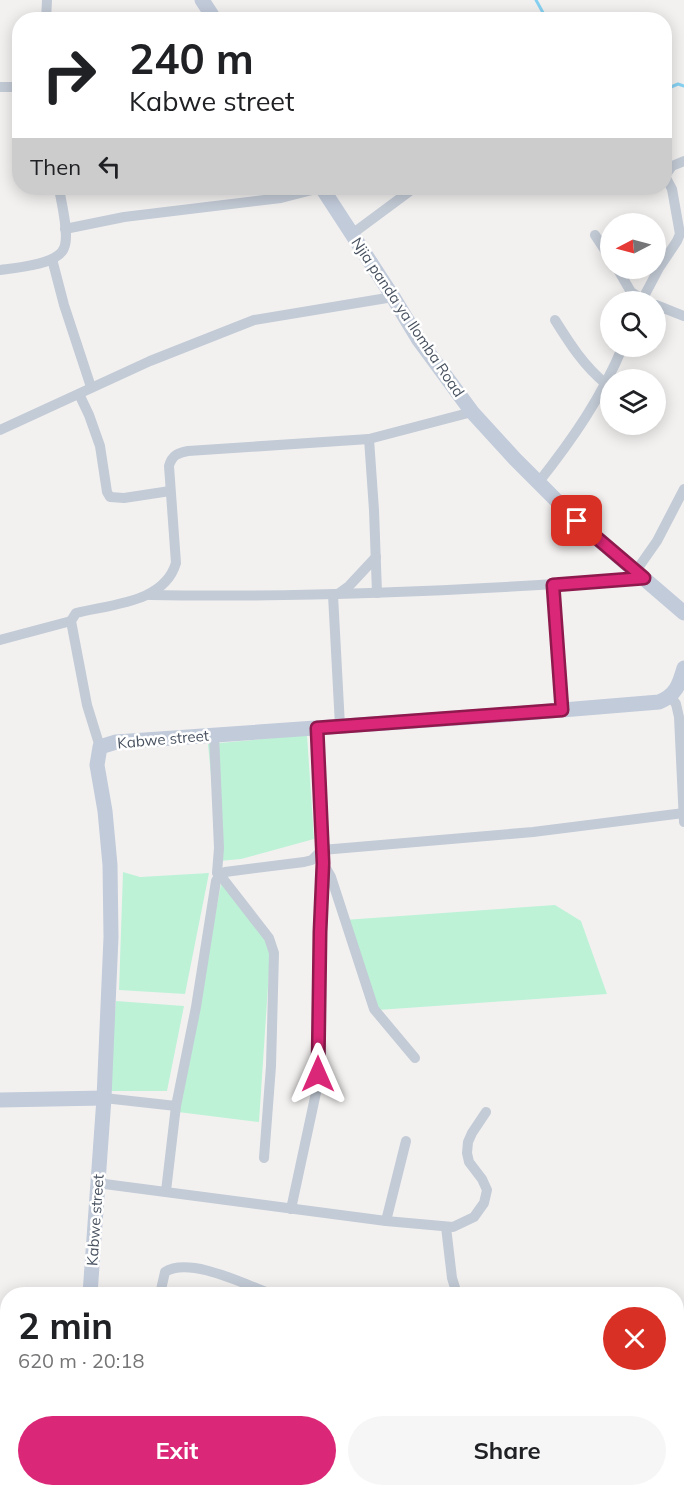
<!DOCTYPE html>
<html lang="en">
<head>
<meta charset="utf-8">
<style>
	:root { --surface:#fff; --page:#f6f6f6; --text:#202124; --muted:#757577; --accent:#db2777 }
	body { margin:0; font-family:Mulish,sans-serif; background:var(--page); color:var(--text); height:100vh; display:flex; flex-direction:column; font-size:22px; white-space:nowrap }
	* { box-sizing:border-box; margin:0 }
	p { font-size:20px; color:var(--muted) }
	.icon { flex:none; width:33px; height:33px; fill:none; stroke:currentColor; stroke-width:2; stroke-linecap:round; stroke-linejoin:round }
	.map { position:relative; flex:1; overflow:hidden }
	.panel { position:absolute; left:0px; top:1287px; width:684px; height:210px; display:flex; flex-direction:column; background:var(--surface); border-radius:24px 24px 0 0; box-shadow:0 3px 15px #0003 }
	.panel>* { flex:none }
	.banner { position:absolute; left:12px; top:12px; width:660px; height:183px; border-radius:24px; box-shadow:0 3px 15px #0003; background:#fff; color:var(--text); overflow:hidden }
	.needle { width:39px; rotate:264deg }
	.tools { position:absolute; left:600px; top:213px; display:grid; gap:12px }
	.tools a { display:grid; place-items:center; width:66px; height:66px; border-radius:50%; background:var(--surface); box-shadow:0 3px 15px #0003; font-size:30px }
	.pin { position:absolute; display:grid; place-items:center; width:51px; height:51px; color:#fff; margin:-26px; border-radius:12px; box-shadow:0 3px 9px #0006 }
	.me { position:absolute; width:66px; margin:-33px; rotate:0deg; stroke-linejoin:round; filter:drop-shadow(0 0 4px #0008) }
	.turn { display:flex; align-items:center; gap:21px; height:126px; padding:0 18px; font-size:27px }
	.turn .icon { width:78px; height:78px; stroke-width:2.5 }
	.turn b { display:block; font-size:42px; line-height:51px }
	.then { display:flex; align-items:center; height:57px; padding:0 18px; background:#0003; gap:12px; font-size:22px }
	.round { display:grid; place-items:center; flex:none; width:63px; height:63px; border-radius:32px; background:var(--page) }
	.headline { display:flex; align-items:center; justify-content:space-between; height:102px; padding:0 18px }
	h1 { font-size:36px; font-weight:700; line-height:45px }
	.cta { display:flex; gap:12px; margin-top:auto; padding:12px 18px }
	.cta a { flex:1; height:69px; border-radius:36px; background:var(--accent); color:#fff; font-size:24px; font-weight:700; line-height:69px; text-align:center }
	.cta a+a { background:var(--page); color:var(--text) }
	.map>svg:first-child { display:block }
	.green { fill:#bdf2d7 }
	.lines { fill:none; stroke-linecap:round; stroke-linejoin:round }
	.stream { stroke:#87d2f2; stroke-width:3 }
	.street { stroke:#c3cbd6; stroke-width:10 }
	.secondary { stroke:#c2cbda; stroke-width:15 }
	.route-casing { stroke:#8e194d; stroke-width:15 }
	.route { stroke:#db2777; stroke-width:10 }
	.labels { text-anchor:middle; dominant-baseline:central; stroke-width:5; stroke-linejoin:round; paint-order:stroke }
	.street-label { font-size:15px; fill:#47515f; stroke:#fff }
</style>
</head>
<body>
<div class="map">
<svg width="684" height="1497" viewBox="0 0 684 1497">
	<rect width="100%" height="100%" fill="#f3f1f0"/>
	<g class="green">
		<polygon points="307,735 314,839 241,859 219,861 208,744"/>
		<polygon points="123,872 140,877 209,873 185,994 119,990"/>
		<polygon points="222,879 271,941 259,1122 178,1112"/>
		<polygon points="555,905 581,921 607,994 378,1010 344,920"/>
		<polygon points="116,1001 184,1006 167,1091 108,1091"/>
	</g>
	<g class="lines">
		<g class="stream">
			<polyline points="536,0 547,20"/>
			<polyline points="664,90 678,84 684,86"/>
		</g>
		<g class="street">
			<polyline points="46,20 47,0"/>
			<polyline points="0,87 20,87"/>
			<polyline points="571,188 572,188"/>
			<polyline points="65,229 124,217 281,198 320,188"/>
			<polyline points="352,234 414,188"/>
			<polyline points="595,235 610,258"/>
			<polyline points="52,259 64,305 91,387"/>
			<polyline points="617,268 631,292 646,301"/>
			<path d="M0,270c15,-2 58,-5 64,-22 6,-13 -3,-46 -5,-60"/>
			<polyline points="641,302 659,268 677,241 680,234 672,189 665,176 672,166 684,161"/>
			<polyline points="656,305 684,316"/>
			<path d="M555,320c15,24 29,46 51,64"/>
			<polyline points="79,394 89,415 100,446 107,492 110,497 124,498 170,491"/>
			<polyline points="0,430 150,361 254,320 393,297"/>
			<polyline points="369,439 374,510 377,593"/>
			<path d="M538,483c34,-43 64,-86 85,-137"/>
			<polyline points="636,571 657,541 684,489"/>
			<polyline points="553,585 562,710"/>
			<polyline points="338,594 349,586 376,557"/>
			<path d="M150,595c165,3 330,-5 494,-17"/>
			<polyline points="333,595 340,726"/>
			<polyline points="0,640 71,621"/>
			<polyline points="671,697 676,704 679,717 684,822"/>
			<polyline points="214,735 219,848 217,873"/>
			<path d="M100,747l-13,-42 -16,-84 5,-8c36,-9 88,-10 100,-50l-7,-97c3,-11 9,-13 19,-15l181,-12 103,-27"/>
			<polyline points="323,863 331,877 374,1009 415,1058"/>
			<polyline points="221,873 224,880 269,938 274,953 271,1066 264,1158"/>
			<polyline points="104,1098 176,1106"/>
			<polyline points="97,1183 386,1221 453,1227 474,1217 484,1203 487,1190 482,1179 469,1162 467,1153 468,1142 472,1133 486,1112"/>
			<polyline points="166,1191 176,1106 196,1007 216,881 221,873 225,872 304,862 312,860 322,850 317,728"/>
			<polyline points="291,1209 317,1088 322,850 533,832 684,813"/>
			<polyline points="386,1221 406,1141"/>
			<polyline points="446,1227 452,1278 457,1294"/>
			<path d="M160,1294l5,-22c25,-16 81,13 106,22"/>
			<polyline points="676,1459 684,1451"/>
			<polyline points="147,1497 148,1490"/>
			<polyline points="251,1497 251,1490"/>
			<polyline points="364,1497 365,1490"/>
			<polyline points="495,1497 495,1490"/>
			<polyline points="649,1497 654,1490"/>
		</g>
		<g class="secondary">
			<polyline points="202,0 215,20"/>
			<polyline points="322,188 393,297 419,340 472,412 515,459 577,521 684,613"/>
			<polyline points="0,1100 104,1098"/>
			<path d="M90,1294l14,-196 7,-161 -1,-72 -5,-54 -8,-46 3,-18 16,-5 385,-27 158,-13c17,-7 20,-17 25,-34"/>
			<polyline points="82,1497 82,1490"/>
		</g>
	</g>
	<g class="lines">
		<defs>
			<polyline id="route" points="318,1074 320,932 323,863 317,728 562,710 553,585 644,578 577,521"/>
		</defs>
		<use href="#route" class="route-casing"/>
		<use href="#route" class="route"/>
	</g>
	<g class="labels">
		<g class="street-label">
			<text transform="translate(408 317) rotate(56)">Njia panda ya Ilomba Road</text>
			<text transform="translate(163 739) rotate(-5)">Kabwe street</text>
			<text transform="translate(95 1220) rotate(-86)">Kabwe street</text>
		</g>
	</g>
</svg>
<div class="tools">
<a><svg class="needle" viewBox="-14 -14 28 28"><path d="M0-13l5 13h-10z" fill="#e53935"/><path d="M0 13l5-13h-10z" fill="#757577"/></svg></a>
<a><svg class="icon" aria-label="search" viewBox="0 0 24 24"><circle cx="10" cy="10" r="6"/><path d="M15 15l6 6"/></svg></a>
<a><svg class="icon" aria-label="layers" viewBox="0 0 24 24"><path d="M12 4l9 5-9 5-9-5zM3 14l9 5 9-5"/></svg></a>
</div>
<div class="pin" style="left:577px;top:521px;background:#d93025"><svg class="icon" aria-label="arrive" viewBox="0 0 24 24"><path d="M6 21V4h12l-3 4 3 4H6"/></svg></div>
<svg class="me" style="left:318px;top:1074px" viewBox="-20 -20 40 40"><path d="M0-17L14 15 0 8-14 15z" fill="#db2777" stroke="#fff" stroke-width="4"/></svg>
<div class="banner">
<div class="turn"><svg class="icon" aria-label="right" viewBox="0 0 24 24"><path d="M7 20v-9h11M14 6l5 5-5 5"/></svg><div><b>240 m</b>Kabwe street</div></div>
<div class="then">Then<svg class="icon" aria-label="left" viewBox="0 0 24 24"><path d="M17 20v-9H6M10 6l-5 5 5 5"/></svg></div>
</div>
<section class="panel">
<div class="headline"><div><h1>2 min</h1><p>620 m · 20:18</p></div><a class="round" style="background:#d93025;color:#fff"><svg class="icon" aria-label="close" viewBox="0 0 24 24"><path d="M6 6l12 12M18 6L6 18"/></svg></a></div>
<div class="cta"><a>Exit</a><a>Share</a></div>
</section>
</div>
</body>
</html>
